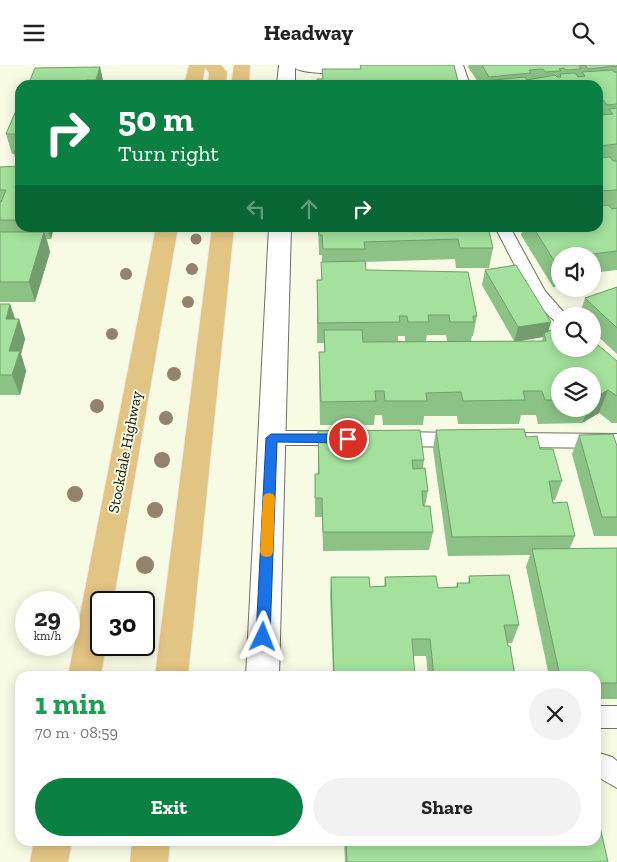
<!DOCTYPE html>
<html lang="en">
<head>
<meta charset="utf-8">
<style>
	:root { --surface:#fff; --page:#f2f2f2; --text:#222; --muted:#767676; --accent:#0b8043 }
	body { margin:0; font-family:"Zilla Slab",serif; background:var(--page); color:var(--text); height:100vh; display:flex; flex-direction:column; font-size:19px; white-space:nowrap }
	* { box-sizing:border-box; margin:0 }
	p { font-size:16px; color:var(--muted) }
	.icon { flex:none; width:28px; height:28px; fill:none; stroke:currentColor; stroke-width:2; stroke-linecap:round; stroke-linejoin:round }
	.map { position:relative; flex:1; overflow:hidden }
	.panel { position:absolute; left:15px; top:606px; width:586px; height:175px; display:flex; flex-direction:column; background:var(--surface); border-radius:15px; box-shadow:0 2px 12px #0003 }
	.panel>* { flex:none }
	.hud { position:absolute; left:15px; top:15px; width:588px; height:152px; border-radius:15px; box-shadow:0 2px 12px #0003; background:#0b8043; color:#fff; overflow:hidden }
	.buttons { position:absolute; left:551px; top:182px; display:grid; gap:10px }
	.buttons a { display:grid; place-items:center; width:50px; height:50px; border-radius:50%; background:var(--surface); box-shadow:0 2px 12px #0003; font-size:25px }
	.speed { position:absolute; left:15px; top:526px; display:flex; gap:10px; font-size:25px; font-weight:700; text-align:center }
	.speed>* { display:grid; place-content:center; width:65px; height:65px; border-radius:50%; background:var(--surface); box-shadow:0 2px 12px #0003; line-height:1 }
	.speed small { font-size:12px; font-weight:400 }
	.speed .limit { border:2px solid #111; border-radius:8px; background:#fff; color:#111 }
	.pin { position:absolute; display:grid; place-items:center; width:42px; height:42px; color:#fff; margin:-21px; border:2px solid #fff; border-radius:50%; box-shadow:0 1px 5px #0007 }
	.me { position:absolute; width:55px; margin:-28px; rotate:2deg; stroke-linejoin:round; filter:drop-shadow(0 0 4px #0008) }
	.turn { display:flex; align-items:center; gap:18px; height:105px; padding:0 20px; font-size:22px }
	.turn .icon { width:65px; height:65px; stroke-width:2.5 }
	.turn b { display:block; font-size:35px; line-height:42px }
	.lanes { display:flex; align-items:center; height:48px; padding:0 20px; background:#0003; justify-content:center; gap:25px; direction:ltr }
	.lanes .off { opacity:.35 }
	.round { display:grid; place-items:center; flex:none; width:52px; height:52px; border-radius:26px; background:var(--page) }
	.overview { display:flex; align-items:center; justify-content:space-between; height:85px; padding:0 20px }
	h1 { font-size:30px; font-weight:800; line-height:38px; color:#1e9e55 }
	.action { display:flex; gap:10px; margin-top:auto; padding:10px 20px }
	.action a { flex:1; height:58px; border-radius:30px; background:var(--accent); color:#fff; font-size:20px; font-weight:800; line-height:58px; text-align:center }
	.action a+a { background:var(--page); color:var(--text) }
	header { display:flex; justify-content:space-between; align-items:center; height:65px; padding:0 20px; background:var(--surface); font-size:22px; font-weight:800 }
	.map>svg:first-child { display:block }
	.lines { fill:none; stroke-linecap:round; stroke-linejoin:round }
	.service-casing { stroke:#6e715d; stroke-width:2 }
	.minor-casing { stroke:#6e715d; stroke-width:2 }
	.primary-casing { stroke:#ececeb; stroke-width:2 }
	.service { fill:#fff; fill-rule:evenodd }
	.minor { fill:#fff; fill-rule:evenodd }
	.primary { fill:#e3c583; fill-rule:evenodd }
	.tree { fill:#92836c }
	.wall { fill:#8cc286; fill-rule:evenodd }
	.shaded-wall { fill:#729e6d }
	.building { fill:#a3e19c; stroke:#729e6d }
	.route { fill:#1a73e8; stroke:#114b97 }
	.slow { fill:#f59e0b }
	.labels { text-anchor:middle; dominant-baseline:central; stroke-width:4; stroke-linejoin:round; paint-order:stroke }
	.street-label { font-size:15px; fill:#0e0f07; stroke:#f8fbe4 }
</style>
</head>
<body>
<header><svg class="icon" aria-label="menu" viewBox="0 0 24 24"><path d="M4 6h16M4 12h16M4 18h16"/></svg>Headway<svg class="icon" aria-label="search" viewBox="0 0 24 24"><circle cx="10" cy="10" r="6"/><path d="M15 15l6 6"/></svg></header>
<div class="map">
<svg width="617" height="797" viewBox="0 0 617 797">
	<rect width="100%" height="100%" fill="#f8fbe4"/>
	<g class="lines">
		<defs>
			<g id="service">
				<polygon points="450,0 463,0 470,20 458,20 454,4"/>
				<path d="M495,162h15l35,64 22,25h-7v7c-22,-6 -53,-74 -65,-96z"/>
				<polygon points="271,366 342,366 348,368 351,373 348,378 342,380 271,380 265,378 262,373 265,368"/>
				<polygon points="397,367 460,368 466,370 469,375 466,380 460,382 397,381 391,379 388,374 391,369"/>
				<polygon points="512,368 617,369 617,383 512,382 506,380 503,375 506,370"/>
				<rect x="596" y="641" width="21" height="22"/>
				<polygon points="596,687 612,692 617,696 617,723 596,711"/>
			</g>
			<g id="minor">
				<path d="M279,0h127l-2,4c-17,4 -97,8 -109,-1v17h-18z"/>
				<polygon points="269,162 291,162 279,611 246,611"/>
			</g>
			<g id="primary">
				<polygon points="189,0 221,0 227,7 226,20 208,20 209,8 205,2 202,20 184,20"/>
				<polygon points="234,0 250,0 249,20 231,20"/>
				<polygon points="156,162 178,162 113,538 101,538 101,580 106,580 101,611 68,611"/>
				<polygon points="212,162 234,162 188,611 155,611"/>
				<polygon points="34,776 72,776 68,797 30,797"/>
				<polygon points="132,776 170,776 168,797 130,797"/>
			</g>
		</defs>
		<use href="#service" class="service-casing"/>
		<use href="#minor" class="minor-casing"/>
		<use href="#primary" class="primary-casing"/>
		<use href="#service" class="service"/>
		<use href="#minor" class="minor"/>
		<use href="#primary" class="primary"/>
	</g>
	<g class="tree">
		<circle cx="196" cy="174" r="5.5"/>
		<circle cx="192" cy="204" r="6"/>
		<circle cx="126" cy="209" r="6"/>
		<circle cx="188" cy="237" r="6"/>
		<circle cx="112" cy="269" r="6"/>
		<circle cx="174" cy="309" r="7"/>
		<circle cx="97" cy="341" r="7"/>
		<circle cx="166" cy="353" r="7"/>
		<circle cx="162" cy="395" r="8"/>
		<circle cx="75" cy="429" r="8"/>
		<circle cx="155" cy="445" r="8"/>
		<circle cx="145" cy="500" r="9"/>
	</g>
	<g class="wall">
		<polygon points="469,0 617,0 617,205 592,208 592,191 560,191 560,221 553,222 521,170 523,162 598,162 598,20 480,20 468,2"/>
		<polygon points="100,2 104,20 28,20"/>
		<polygon points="20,43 20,162 54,162 51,174 47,174 50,187 35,237 0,237 0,102 17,101 14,89 12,89 6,69"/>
		<path d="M318,162h170l5,21 -4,20h-33l-1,-9 -90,3 1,8 111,46 -4,20h-1l-1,5h43l-32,-56 3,-15 63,61 69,30v62h-5l-13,-10 -17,10 -44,1 -2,-9h-15l-2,9h-61l-1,-8h-33l-1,9h-40l-1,-10h-7l-1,10h-54l-1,-49v-24h5v-9h-7v-63h4v-18h1v-7h-3zM427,270h19l1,6h-21zM398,271h7v5h-7zM543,272l-1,4h-22zM560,311h32v33h-32z"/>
		<polygon points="617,222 617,289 592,266 592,251 579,251 585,233"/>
		<polygon points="0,239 10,239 15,254 19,254 25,274 21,289 26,306 20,330 0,330"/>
		<polygon points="436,365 526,372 540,384 562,416 555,435 553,435 553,438 575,471 570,483 617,483 617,634 596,634 596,611 549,611 526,502 530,490 448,491 433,384"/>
		<polygon points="318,366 424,395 423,403 428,426 425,441 433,467 429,485 323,486 322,452 315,452 315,409 318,409"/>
		<polygon points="579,370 617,381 617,471 594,471 572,389"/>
		<polygon points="469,511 519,560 512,578 507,578 515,611 428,611 426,591 413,591 415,611 333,611 330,530 331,512 370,522 384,521 385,512 438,523 456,522 457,518 468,518"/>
		<polygon points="344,776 596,776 608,797 345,797"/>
	</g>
	<g class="shaded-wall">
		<polygon points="100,2 104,20 97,20 96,15"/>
		<polygon points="47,162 54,162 51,174"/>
		<polygon points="44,167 50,187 35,237 29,217"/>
		<polygon points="558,202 560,202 560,221 553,222"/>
		<polygon points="10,239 17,259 19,254 25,274 21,289 26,306 20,330 12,310 9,286 6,254"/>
		<polygon points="551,257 547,271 544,268 543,272 514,277 518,262"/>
		<polygon points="608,325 599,348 582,358 588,344 592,344 592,334"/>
	</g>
	<g class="building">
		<polygon points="360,0 454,0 459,20 318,20 317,14 323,14 322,4 361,4"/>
		<polygon points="482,0 617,0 617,1 588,4 585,0 579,1 581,4 566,5 564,3 559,4 561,6 545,7 543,4 529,5 531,8 489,12"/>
		<polygon points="100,2 96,15 86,15 85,20 28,20 35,3"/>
		<polygon points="612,5 614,7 617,7 617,39 607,40 603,35 598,35 598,20 486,20 483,16 525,12 527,15 555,10 557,12 561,12 560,9 575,8 578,12 585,11 582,7"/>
		<polygon points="17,43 20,43 20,69 6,69"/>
		<polygon points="617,43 617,79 598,81 598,50 613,49 609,44"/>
		<polygon points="20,72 20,88 14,88"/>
		<polygon points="610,92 613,96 617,96 617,125 598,126 598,93"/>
		<polygon points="20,101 20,155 0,155 0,137 1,137 6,125 0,125 0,102"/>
		<polygon points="608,140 612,144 617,143 617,186 585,190 586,191 560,191 560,202 558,202 533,162 598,162 598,141"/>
		<polygon points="319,162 488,162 493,183 460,183 458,174 364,177 365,184 323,184 322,170 319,170"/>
		<polygon points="0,167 44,167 29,217 0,217"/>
		<polygon points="365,196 366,205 468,207 477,251 473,251 474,257 450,257 449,250 428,250 429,257 408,257 407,251 399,251 400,257 318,258 317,215 322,215 321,197"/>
		<polygon points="516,200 551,257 518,262 485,205"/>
		<polygon points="617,222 617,263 585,233"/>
		<polygon points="0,239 10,239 6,254 19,254 9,286 20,286 12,310 0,310"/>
		<polygon points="560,261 560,284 592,284 592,275 617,296 617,331 608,325 592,334 592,311 560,311 560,335 545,335 542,326 523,326 525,335 463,336 461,327 426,328 427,336 385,336 384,326 375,326 376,336 321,337 319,287 325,287 324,265 362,265 363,277 546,276 544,268"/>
		<polygon points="524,364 526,372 537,371 540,384 553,384 562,416 549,416 553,438 567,437 575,471 452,472 436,365"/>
		<polygon points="420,365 424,395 412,395 413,404 425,403 428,426 422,426 423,441 430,441 433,467 323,467 322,433 315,433 315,409 319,409 318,366"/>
		<polygon points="613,369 617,381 617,452 602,452 579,370"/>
		<polygon points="617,483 617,618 596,618 596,611 560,611 532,484"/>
		<polygon points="509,510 519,560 504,560 508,581 510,581 515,611 434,611 430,574 412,574 415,611 334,611 331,512 369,512 370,522 386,521 385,512 436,511 438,523 458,522 457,518 470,518 469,511"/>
		<polygon points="596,744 608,797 347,797 346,776 596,776"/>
	</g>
	<polygon class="route" points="271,369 348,369 354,374 348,378 277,377 270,572 268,576 263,577 258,576 256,572 266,373"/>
	<polygon class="slow" points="269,428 273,429 275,432 273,487 271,491 267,492 262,491 260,487 263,432 265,429"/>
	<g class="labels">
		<g class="street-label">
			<text transform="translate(125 387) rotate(-79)">Stockdale Highway</text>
		</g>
	</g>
</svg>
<div class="buttons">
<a><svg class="icon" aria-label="sound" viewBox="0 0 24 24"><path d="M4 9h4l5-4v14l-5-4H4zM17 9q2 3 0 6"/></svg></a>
<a><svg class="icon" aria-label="search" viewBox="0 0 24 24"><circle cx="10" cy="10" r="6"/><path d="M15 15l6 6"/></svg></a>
<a><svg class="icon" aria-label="layers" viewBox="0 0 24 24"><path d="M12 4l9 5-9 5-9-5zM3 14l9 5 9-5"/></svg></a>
</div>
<div class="speed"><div>29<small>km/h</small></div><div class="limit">30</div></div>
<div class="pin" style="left:348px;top:374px;background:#d93025"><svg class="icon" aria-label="arrive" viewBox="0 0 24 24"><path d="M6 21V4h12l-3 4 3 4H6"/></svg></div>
<svg class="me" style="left:263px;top:572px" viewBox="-20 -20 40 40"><path d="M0-17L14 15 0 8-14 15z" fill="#1a73e8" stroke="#fff" stroke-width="4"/></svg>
<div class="hud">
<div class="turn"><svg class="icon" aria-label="right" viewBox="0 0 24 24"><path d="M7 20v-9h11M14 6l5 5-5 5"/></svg><div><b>50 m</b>Turn right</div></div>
<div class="lanes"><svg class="icon off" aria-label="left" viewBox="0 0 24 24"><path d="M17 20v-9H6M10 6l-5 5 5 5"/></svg><svg class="icon off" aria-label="ahead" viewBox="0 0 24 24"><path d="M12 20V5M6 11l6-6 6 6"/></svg><svg class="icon" aria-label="right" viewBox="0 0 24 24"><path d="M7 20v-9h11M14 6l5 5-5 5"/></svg></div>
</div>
<section class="panel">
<div class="overview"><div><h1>1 min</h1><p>70 m · 08:59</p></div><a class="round"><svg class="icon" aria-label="close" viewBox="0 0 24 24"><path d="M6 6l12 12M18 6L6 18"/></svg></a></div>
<div class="action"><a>Exit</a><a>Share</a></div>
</section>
</div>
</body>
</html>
